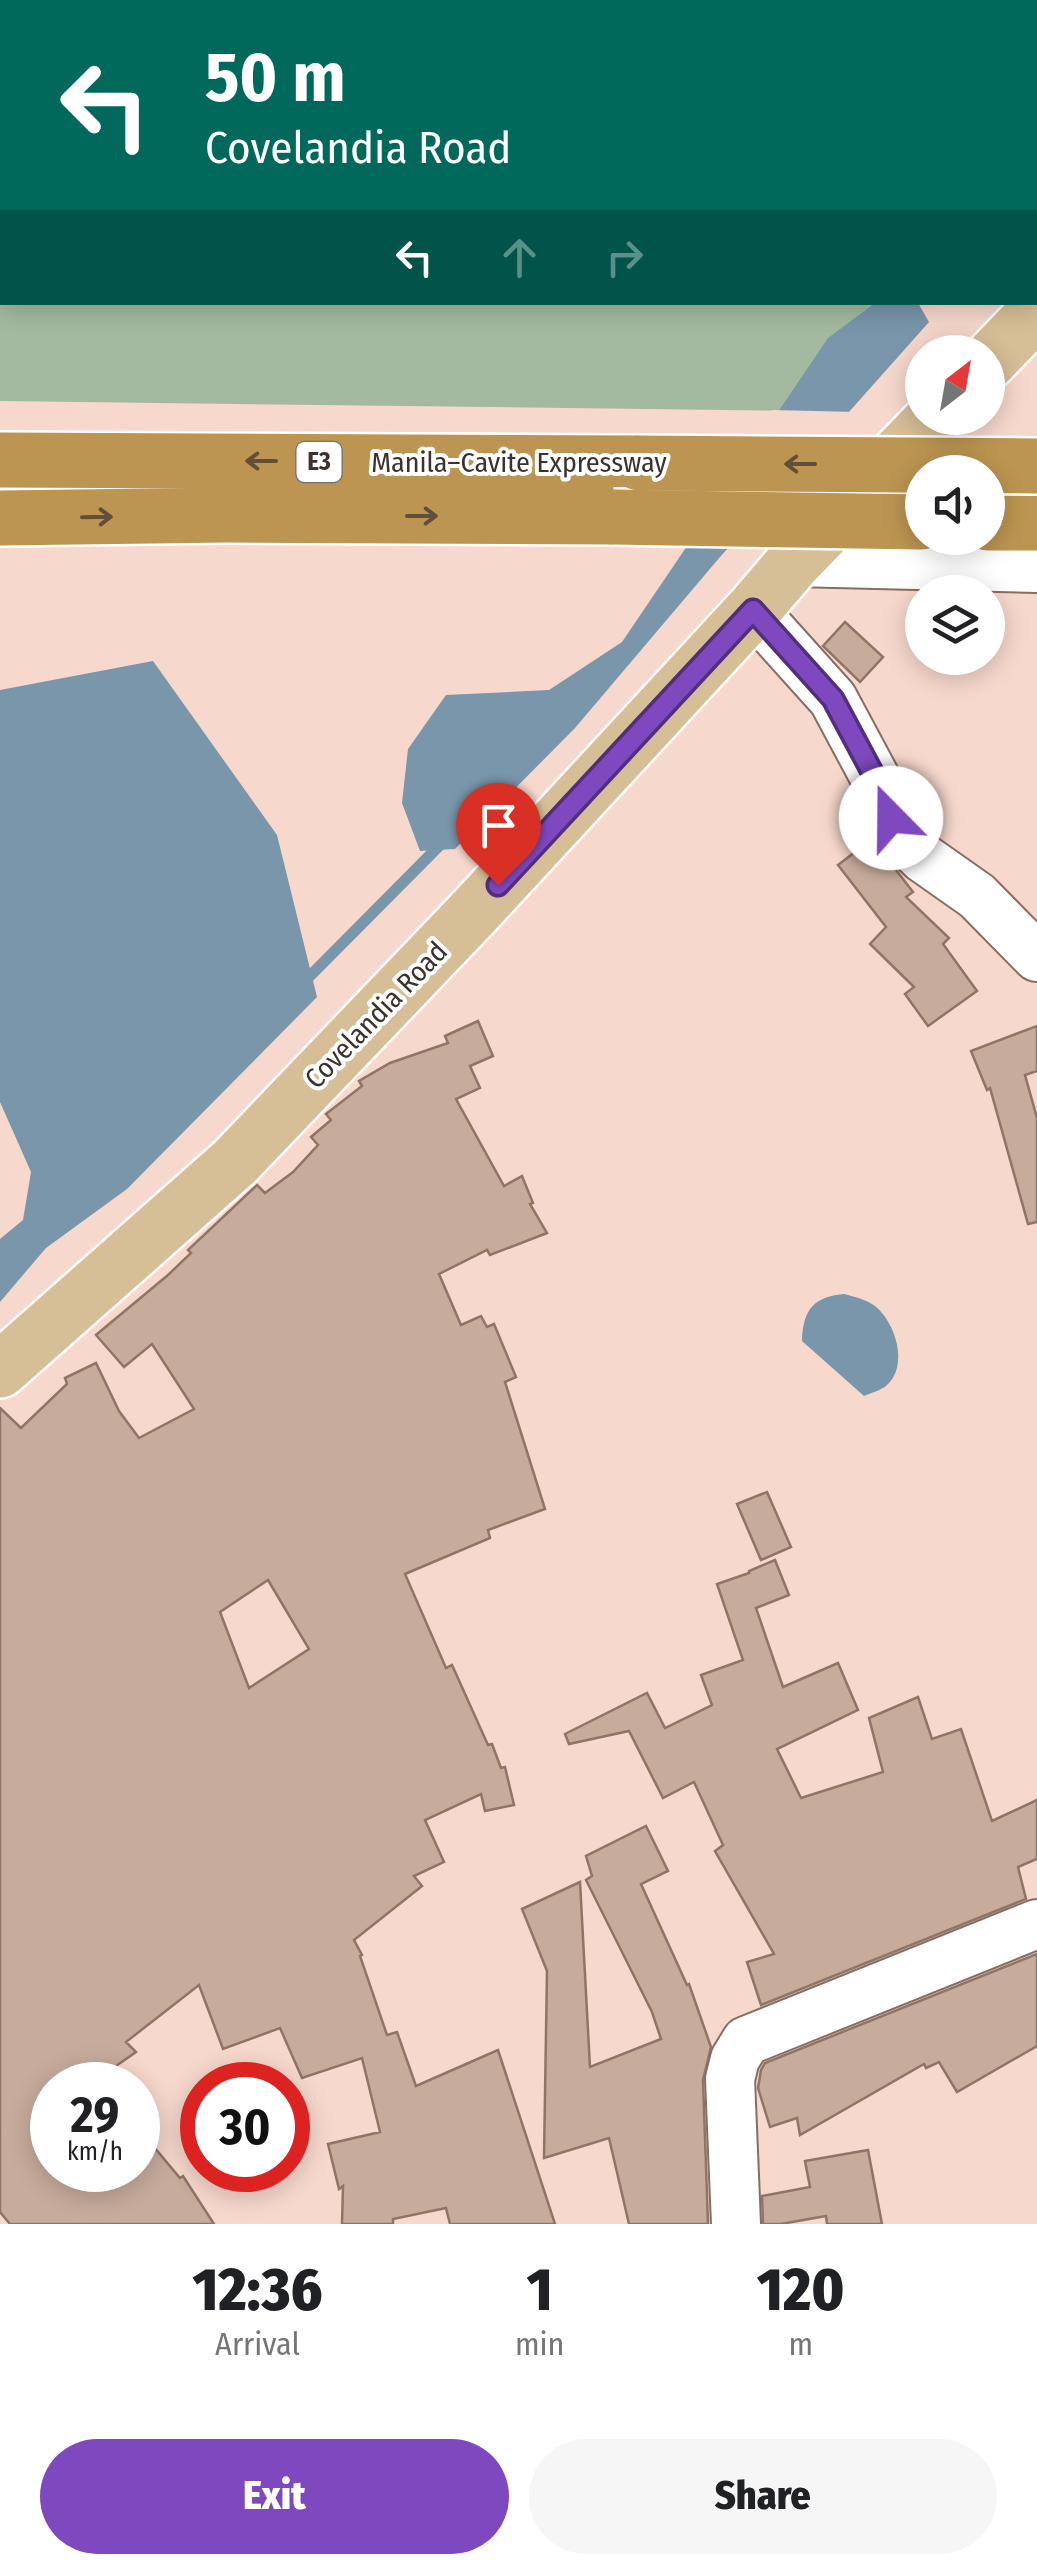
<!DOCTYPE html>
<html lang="en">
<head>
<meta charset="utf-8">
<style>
	:root { --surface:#fff; --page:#f6f6f6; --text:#202124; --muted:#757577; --accent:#7e48bf }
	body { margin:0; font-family:"Fira Sans Condensed",sans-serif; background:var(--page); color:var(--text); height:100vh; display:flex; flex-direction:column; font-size:38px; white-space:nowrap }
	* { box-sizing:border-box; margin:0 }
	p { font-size:32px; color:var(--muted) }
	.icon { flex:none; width:55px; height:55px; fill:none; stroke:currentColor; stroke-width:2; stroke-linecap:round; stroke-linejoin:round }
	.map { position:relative; height:2224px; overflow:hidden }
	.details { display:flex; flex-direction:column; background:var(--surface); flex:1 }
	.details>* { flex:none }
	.banner { position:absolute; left:0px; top:0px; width:1038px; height:305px; box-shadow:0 5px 25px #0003; background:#00695c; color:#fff; overflow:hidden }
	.needle { width:65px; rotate:31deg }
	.tools { position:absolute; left:905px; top:335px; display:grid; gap:20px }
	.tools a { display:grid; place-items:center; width:100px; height:100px; border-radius:50%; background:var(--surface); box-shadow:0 5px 25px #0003; font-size:50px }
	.speed { position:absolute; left:30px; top:2062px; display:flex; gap:20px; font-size:50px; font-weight:700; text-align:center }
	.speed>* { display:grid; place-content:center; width:130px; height:130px; border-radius:50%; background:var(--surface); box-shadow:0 5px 25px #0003; line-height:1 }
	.speed small { font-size:25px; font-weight:400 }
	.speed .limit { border:15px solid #d22; background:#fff; color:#111 }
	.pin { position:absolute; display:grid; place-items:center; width:85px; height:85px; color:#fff; margin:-102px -42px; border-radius:50% 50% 50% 0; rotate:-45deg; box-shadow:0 0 10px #0007 }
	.pin .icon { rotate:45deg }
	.me { position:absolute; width:110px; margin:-55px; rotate:338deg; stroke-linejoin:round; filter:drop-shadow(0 0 8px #0008) }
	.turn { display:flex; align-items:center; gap:35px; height:210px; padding:0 40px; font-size:45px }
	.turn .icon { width:130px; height:130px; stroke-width:2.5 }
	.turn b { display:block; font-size:70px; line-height:85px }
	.lanes { display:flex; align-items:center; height:95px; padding:0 40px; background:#0003; justify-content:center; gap:50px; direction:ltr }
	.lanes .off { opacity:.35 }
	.eta { display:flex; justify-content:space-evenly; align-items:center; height:170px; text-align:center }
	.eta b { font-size:60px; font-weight:800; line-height:70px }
	.action { display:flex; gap:20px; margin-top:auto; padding:20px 40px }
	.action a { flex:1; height:115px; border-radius:60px; background:var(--accent); color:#fff; font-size:40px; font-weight:800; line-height:115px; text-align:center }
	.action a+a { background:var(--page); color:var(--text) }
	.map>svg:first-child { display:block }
	.built { fill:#f0caba }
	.forest { fill:#a3baa1 }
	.water { fill:#7996aa }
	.pier { fill:#f7d8cc }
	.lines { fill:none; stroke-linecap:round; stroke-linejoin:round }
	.stream { stroke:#7996aa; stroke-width:11 }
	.building { fill:#c7ac9c; stroke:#8f7567; stroke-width:2.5; fill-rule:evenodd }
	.minor-casing { stroke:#886d62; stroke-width:52 }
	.major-casing { stroke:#fff; stroke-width:60 }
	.highway-casing { stroke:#fff; stroke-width:60 }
	.minor { stroke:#fff; stroke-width:48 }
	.major { stroke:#d6bf97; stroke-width:55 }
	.highway { stroke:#bb9551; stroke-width:55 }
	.highway-bridge-casing { stroke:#fff; stroke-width:60; stroke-linecap:butt }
	.highway-bridge { stroke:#bb9551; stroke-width:55 }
	.oneway { stroke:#624f37 }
	.route-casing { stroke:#522f7c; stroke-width:25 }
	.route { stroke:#7e48bf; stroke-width:18 }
	.labels { text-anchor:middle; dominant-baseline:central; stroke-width:8; stroke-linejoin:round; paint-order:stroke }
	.shield { fill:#fff; stroke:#766f6b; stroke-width:2.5 }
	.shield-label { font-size:25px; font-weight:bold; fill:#3c312c }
	.street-label { font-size:28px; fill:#3c312c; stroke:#fff }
</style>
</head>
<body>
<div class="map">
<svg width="1037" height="2224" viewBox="0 0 1037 2224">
	<rect width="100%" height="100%" fill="#f7d8cc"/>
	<polygon class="built" points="0,0 1037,0 1037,113 1035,115 1035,2 2,2 2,217 0,217"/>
	<polygon class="forest" points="0,217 2,217 2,302 912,303 806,411 0,401"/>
	<g class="water">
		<polygon points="875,303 918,303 929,322 720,557 575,728 455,849 420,851 402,803 408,749 446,695 549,690 622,642 828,338"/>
		<polygon points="153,661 277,835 317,997 127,1189 46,1248 0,1302 0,1239 23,1220 31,1172 0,1102 0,690"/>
		<path d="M844,1294c11,3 21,5 31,12 20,16 35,60 11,80 -5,4 -15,7 -22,10l-62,-55c1,-31 11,-44 42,-47z"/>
	</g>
	<polygon class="pier" points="772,410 857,412 735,548 680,547"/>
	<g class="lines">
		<g class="stream">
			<polyline points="1035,165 1037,163"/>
			<polyline points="302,984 444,841"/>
		</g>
	</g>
	<g class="building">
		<polygon points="845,622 883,657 860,682 823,646"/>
		<polygon points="872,839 913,892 906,897 949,938 943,944 977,991 928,1026 905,994 914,987 870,944 886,927 838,865"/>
		<path d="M478,1021l15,35 -23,10 10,22 -24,11 48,87 18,-10 11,27 -3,1 17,29 -57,22 -3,-5 -48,24 22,51 20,-9 6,11 7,-3 22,53 -11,5 40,127 -57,21 2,8 -85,36 41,94 6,-3 36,80 4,-1 9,24 4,-1 9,38 -29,6 -4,-17 -56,26 19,42 -30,14 8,10 -68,54 8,15 -2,1 27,79 10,-3 19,54 82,-36 57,174h-105l-4,-16 -53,11v5h-51l1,-38 -4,3 -11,-45 52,-12 -18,-74 -60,20 -22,-50 -57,21 -24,-64 -73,57 10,10 -23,16 11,17h-72v85h86v-42l42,50 3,-2 31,48h-204l-10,-12v-804l21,20 46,-44 -2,-6 31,-15 23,48 20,27 55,-29 -42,-65 -28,23 -28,-32 72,-60 23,-22 -3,-3 69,-65 8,8 28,-21 25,-27 -7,-8 20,-17 -5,-6 36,-28 -3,-5 31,-18 58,-20 -3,-7zM268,1580l41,69 -60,39 -29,-76z"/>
		<polygon points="1037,1026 1037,1071 1025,1075 1037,1118 1037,1222 1028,1224 990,1088 987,1090 971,1051"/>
		<polygon points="767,1492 791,1547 761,1560 737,1504"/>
		<polygon points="775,1560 789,1595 756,1608 783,1687 838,1663 858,1710 777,1749 801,1798 883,1772 869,1718 918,1697 932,1739 961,1729 992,1821 1037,1800 1037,1859 1018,1867 1026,1899 761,2005 747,1962 774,1954 715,1851 723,1845 694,1782 663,1798 629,1731 569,1744 565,1734 647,1693 665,1728 712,1705 701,1675 743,1660 717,1584 749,1573 749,1571"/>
		<polygon points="646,1826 668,1871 641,1884 687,1985 689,1984 711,2047 703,2080 708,2224 629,2224 609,2138 544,2158 547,1971 522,1909 580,1882 590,2067 661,2039 652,2012 586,1880 592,1876 586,1856"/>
		<polygon points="1037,1954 1037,2046 957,2092 939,2062 926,2068 924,2064 800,2135 797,2118 770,2127 758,2088 761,2070 765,2063"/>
		<polygon points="868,2150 882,2224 827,2224 826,2216 781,2224 763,2224 762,2196 810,2187 805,2161"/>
	</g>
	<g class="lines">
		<defs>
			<g id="minor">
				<polyline points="928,2 932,0"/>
				<polyline points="0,171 2,171"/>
				<polyline points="794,562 1037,568"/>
				<polyline points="753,610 833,699 886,798 891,818 906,841 923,858 977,896 1037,957"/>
				<polyline points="736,2224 730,2079 735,2059 746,2041 1037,1924"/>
			</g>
			<g id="major">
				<polyline points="786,0 788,2"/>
				<polyline points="988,362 1037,311"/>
				<polyline points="0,1370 235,1162 474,912 753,610 794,562 934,418"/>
			</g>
			<g id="highway">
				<polyline points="0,460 639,463"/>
				<polyline points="0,518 228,515 613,517"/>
				<polyline points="988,523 1037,523"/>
			</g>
		</defs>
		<use href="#minor" class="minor-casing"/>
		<use href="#major" class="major-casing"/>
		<use href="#highway" class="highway-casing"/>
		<use href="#minor" class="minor"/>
		<use href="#major" class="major"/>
		<use href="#highway" class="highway"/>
		<defs>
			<g id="highway-bridge">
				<polyline points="639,463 1037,466"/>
				<polyline points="613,517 922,522"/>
			</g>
		</defs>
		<use href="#highway-bridge" class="highway-bridge-casing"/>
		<use href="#highway-bridge" class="highway-bridge"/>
	</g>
	<defs><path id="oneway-shaft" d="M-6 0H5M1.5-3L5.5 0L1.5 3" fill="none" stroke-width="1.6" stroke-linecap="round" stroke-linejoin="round" transform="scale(2.5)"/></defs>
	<g class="oneway">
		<use href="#oneway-shaft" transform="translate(261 461) rotate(-180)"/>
		<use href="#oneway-shaft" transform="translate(800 464) rotate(-180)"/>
		<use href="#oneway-shaft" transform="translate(422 516)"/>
		<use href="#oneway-shaft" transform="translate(97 517) rotate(-1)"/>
	</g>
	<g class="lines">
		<defs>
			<polyline id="route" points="498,885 753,610 833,699 886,798 891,818"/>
		</defs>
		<use href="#route" class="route-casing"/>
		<use href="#route" class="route"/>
	</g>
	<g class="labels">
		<rect class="shield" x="296.5" y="442" width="45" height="40" rx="8"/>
		<g class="shield-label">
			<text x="319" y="462">E3</text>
		</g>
		<g class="street-label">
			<text x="519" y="462">Manila–Cavite Expressway</text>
			<text transform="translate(376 1015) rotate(-46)">Covelandia Road</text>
		</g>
	</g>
</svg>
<div class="tools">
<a><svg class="needle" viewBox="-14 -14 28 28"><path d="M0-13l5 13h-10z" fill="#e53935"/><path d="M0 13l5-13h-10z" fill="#757577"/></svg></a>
<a><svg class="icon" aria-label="sound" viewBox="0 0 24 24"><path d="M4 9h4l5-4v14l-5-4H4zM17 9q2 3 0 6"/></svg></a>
<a><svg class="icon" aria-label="layers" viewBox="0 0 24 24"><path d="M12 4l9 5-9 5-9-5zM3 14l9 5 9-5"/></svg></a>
</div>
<div class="speed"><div>29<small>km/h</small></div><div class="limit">30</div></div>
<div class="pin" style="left:498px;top:885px;background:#d93025"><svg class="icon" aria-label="arrive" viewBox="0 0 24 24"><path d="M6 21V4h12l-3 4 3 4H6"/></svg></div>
<svg class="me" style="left:891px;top:818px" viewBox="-20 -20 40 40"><circle r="19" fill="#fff"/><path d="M0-13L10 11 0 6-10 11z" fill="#7e48bf"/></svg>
<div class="banner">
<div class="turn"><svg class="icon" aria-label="left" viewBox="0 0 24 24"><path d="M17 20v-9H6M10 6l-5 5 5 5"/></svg><div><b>50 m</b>Covelandia Road</div></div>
<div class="lanes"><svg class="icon" aria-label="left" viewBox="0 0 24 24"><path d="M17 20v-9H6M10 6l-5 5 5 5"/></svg><svg class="icon off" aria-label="ahead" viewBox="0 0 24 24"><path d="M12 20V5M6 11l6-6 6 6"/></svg><svg class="icon off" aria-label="right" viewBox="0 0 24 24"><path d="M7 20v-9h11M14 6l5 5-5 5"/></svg></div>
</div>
</div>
<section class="details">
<div class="eta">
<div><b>12:36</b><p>Arrival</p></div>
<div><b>1</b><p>min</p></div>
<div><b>120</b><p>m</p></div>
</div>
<div class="action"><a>Exit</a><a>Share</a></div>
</section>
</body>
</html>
